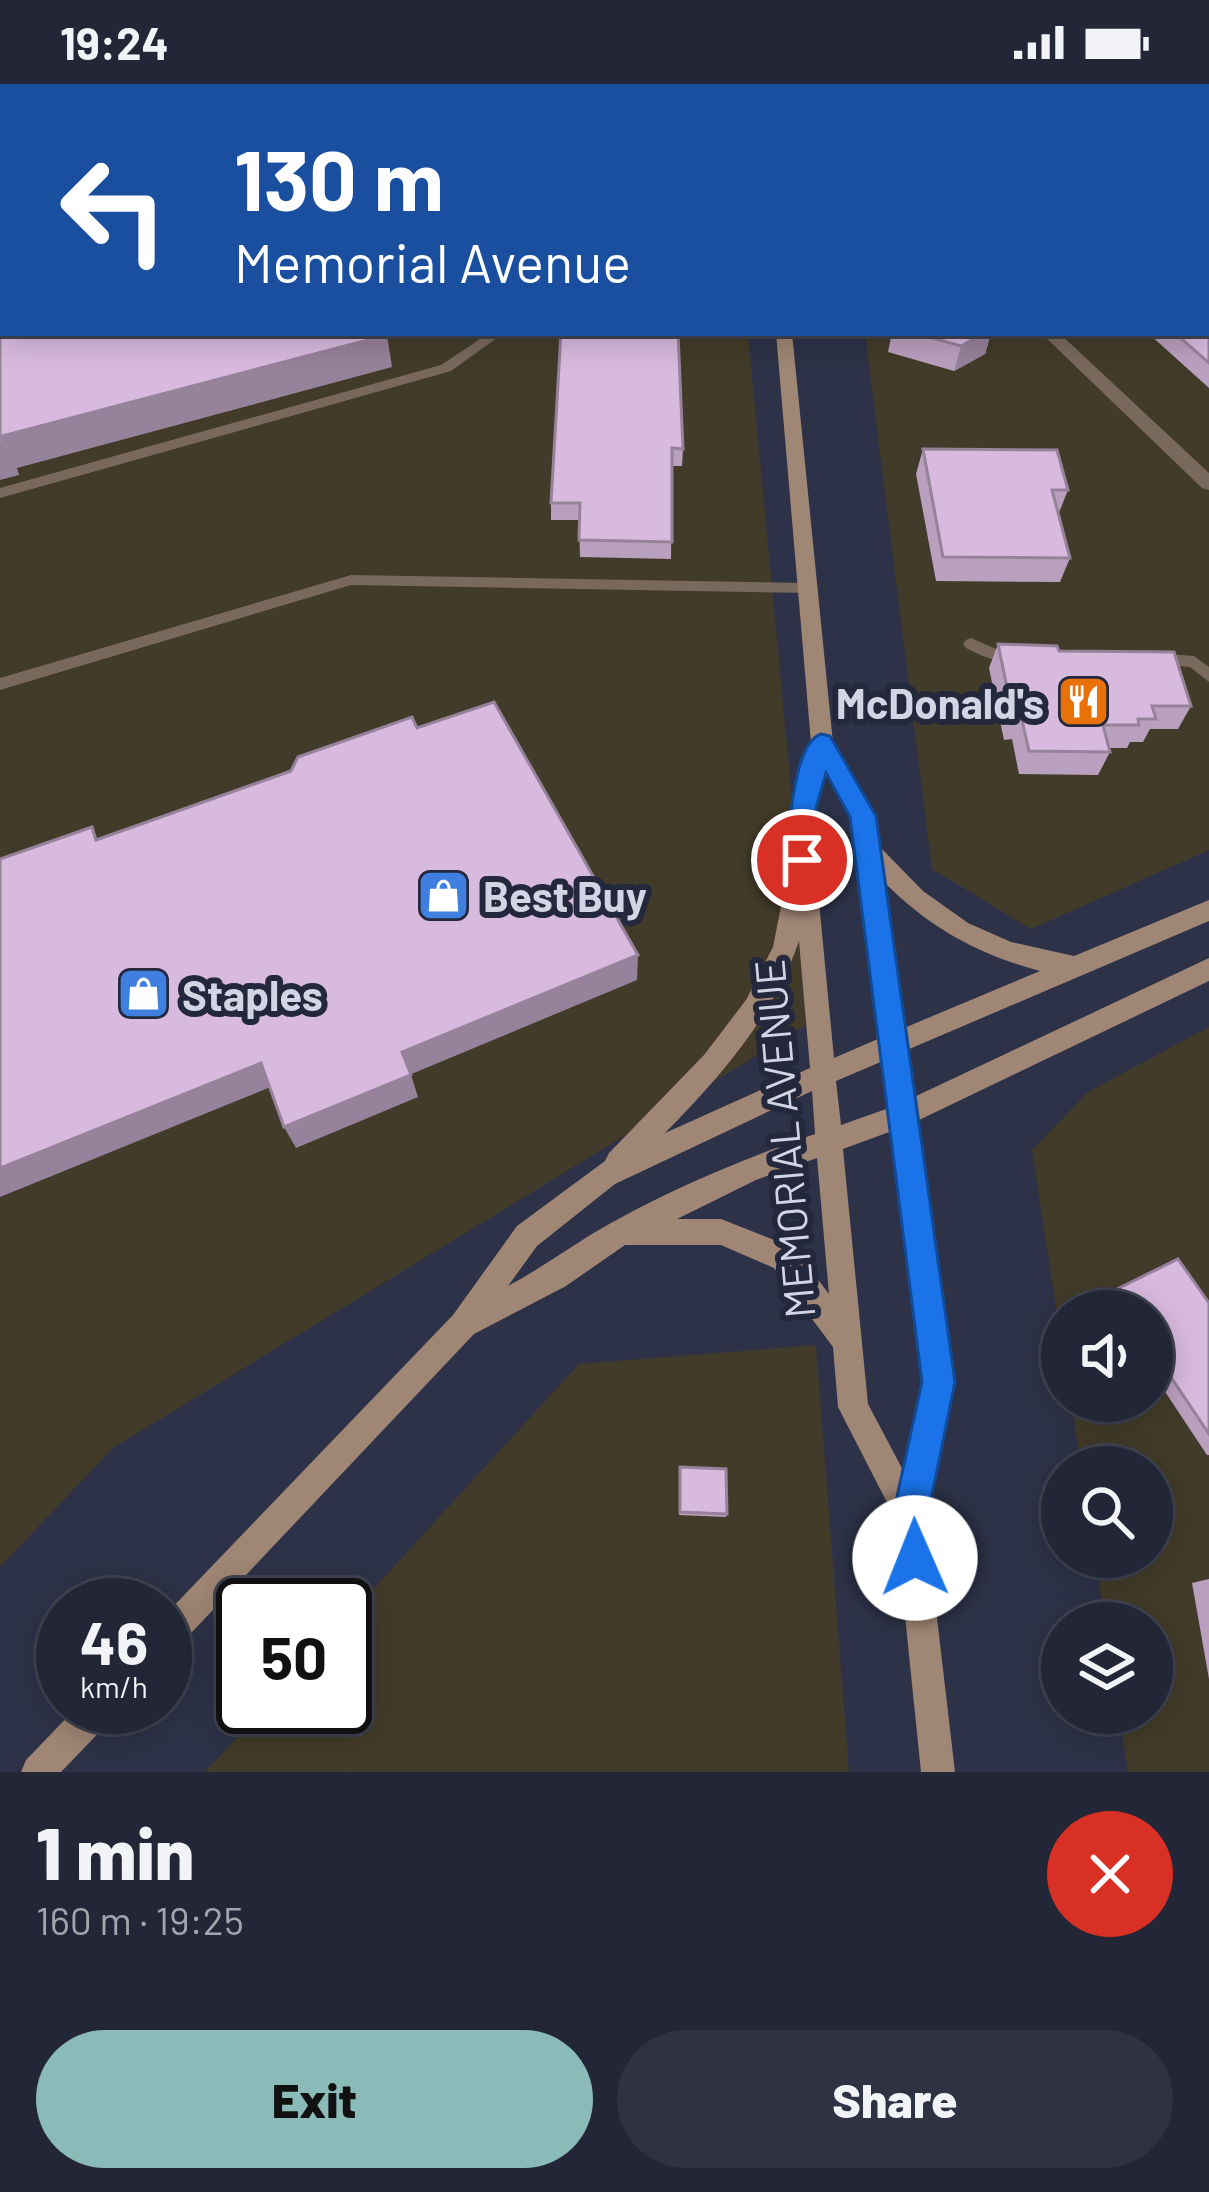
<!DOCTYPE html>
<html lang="en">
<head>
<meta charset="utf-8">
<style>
	:root { --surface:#222636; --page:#2e3242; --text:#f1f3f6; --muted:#a2a5ad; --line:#3f4351; --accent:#8bbbb9 }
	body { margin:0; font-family:Barlow,sans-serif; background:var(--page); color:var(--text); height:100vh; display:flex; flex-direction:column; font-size:45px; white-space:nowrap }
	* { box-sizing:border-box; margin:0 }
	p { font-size:39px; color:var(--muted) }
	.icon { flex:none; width:66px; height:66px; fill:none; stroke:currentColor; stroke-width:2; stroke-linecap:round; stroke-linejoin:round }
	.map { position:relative; height:1688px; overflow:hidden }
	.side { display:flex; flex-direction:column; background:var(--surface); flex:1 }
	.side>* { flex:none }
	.guide { position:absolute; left:0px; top:0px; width:1209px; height:252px; box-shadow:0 6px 30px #0003,0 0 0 3px var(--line); background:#1a4fa0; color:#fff; overflow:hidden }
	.controls { position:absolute; left:1041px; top:1206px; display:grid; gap:24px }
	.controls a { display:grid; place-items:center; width:132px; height:132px; border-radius:50%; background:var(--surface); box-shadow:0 6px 30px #0003,0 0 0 3px var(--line); font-size:60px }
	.speed { position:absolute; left:36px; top:1494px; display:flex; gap:24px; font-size:60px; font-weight:700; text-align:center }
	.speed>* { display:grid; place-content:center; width:156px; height:156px; border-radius:50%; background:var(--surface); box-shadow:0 6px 30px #0003,0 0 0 3px var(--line); line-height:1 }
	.speed small { font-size:30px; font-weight:400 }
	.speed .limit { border:6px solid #111; border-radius:18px; background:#fff; color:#111 }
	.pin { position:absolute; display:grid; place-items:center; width:102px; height:102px; color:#fff; margin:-51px; border:6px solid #fff; border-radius:50%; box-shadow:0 3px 12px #0007 }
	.me { position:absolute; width:132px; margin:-66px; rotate:359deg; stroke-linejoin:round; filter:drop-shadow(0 0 9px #0008) }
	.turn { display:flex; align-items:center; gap:42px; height:252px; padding:0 36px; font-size:54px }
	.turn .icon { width:156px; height:156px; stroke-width:2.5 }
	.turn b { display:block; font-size:84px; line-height:102px }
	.round { display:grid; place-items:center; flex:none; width:126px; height:126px; border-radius:63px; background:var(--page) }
	.summary { display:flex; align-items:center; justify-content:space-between; height:204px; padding:0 36px }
	h1 { font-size:72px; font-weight:800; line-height:90px }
	.cta { display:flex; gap:24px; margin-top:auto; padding:24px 36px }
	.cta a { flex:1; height:138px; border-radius:72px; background:var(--accent); color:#111; font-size:48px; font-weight:800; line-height:138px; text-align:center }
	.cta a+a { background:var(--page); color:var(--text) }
	.status { display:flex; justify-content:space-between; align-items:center; height:84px; padding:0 60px; background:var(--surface); direction:ltr }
	.status svg { height:33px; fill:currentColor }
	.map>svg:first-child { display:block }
	.commercial { fill:#423b29 }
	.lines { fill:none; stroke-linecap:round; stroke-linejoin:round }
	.lane { fill:#79695d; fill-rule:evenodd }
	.street { fill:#79695d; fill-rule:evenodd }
	.secondary { fill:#a08674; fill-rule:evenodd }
	.wall { fill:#baa0bf }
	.shaded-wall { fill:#97829b }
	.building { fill:#d8bade; stroke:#97829b; stroke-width:3 }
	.route { fill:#1a73e8; stroke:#114b97; stroke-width:3 }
	.labels { text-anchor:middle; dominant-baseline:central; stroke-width:12; stroke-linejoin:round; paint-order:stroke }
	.poi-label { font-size:42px; font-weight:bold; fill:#d2d6e4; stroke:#24283d; text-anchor:start }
	.street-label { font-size:42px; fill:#d2d6e4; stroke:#24283d }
</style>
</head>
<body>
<div class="status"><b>19:24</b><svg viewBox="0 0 49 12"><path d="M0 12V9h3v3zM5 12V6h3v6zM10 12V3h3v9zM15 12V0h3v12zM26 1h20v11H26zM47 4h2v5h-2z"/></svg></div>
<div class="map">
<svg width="1209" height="1688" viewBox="0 0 1209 1688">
	<rect width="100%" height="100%" fill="#2d3248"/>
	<g class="commercial">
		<polygon points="813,0 1209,0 1209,766 1031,845 932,785 865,249 1206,249 1206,3"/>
		<polygon points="0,244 3,249 748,249 813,937 113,1364 0,1483"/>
		<polygon points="1209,943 1209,1688 1128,1688 1119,1629 1152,1629 1152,1539 1105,1539 1095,1473 1152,1473 1152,1383 1081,1383 1071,1317 1152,1317 1152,1227 1062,1227 1062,1262 1032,1066 1088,1008"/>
		<polygon points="816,1261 849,1688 205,1688 265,1623 345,1623 345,1536 579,1280"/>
	</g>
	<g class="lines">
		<g class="lane">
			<polygon points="489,249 504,249 451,287 0,414 0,404 441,281"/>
			<polygon points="351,491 809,499 816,504 809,509 351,501 0,606 0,594"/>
			<path d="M971,554l25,11h22l8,6c-18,14 -42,2 -60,-7l-3,-4 3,-4z"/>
			<polygon points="1153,569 1194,572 1209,583 1209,598 1190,583 1147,579 1145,575 1147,571"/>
		</g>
		<g class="street">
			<polygon points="224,0 238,0 240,3 226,3"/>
			<rect x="1206" y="103" width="3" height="10"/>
			<polygon points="1041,249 1059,249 1209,389 1209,406 1202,404"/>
		</g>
		<g class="secondary">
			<polygon points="712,0 726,0 728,3 714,3"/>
			<polygon points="752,0 766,0 767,3 753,3"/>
			<polygon points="832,0 856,0 830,3"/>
			<polygon points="3,202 3,212 0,213 0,203"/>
			<path d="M776,249h16l41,410 41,73 5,30 44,45 45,32 43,19 63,14 135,-56v21l-302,129 7,47 295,-139v23l-292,140 37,260 -29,134 30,257h-34l-26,-254 -57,-111 -5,-60 -59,-79 -53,-23h-96l-59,41 -92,48 -298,315 -11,5v-39l288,-300 64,-89 88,-65 4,-8 95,-98 42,-55 27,-53 11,-56 10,-9 -5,-63 22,-76zM825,685l27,48 28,221 -46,20 -23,-239zM884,798c46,46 93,72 156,89l-136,57zM799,857l11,127 -145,65c56,-57 108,-116 134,-192zM883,977l6,47 -48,17 -5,-44zM812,1007l3,43c-70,24 -139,53 -204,89 -35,19 -67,44 -103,63l29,-40 78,-62zM892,1047l32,250 -20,91 -36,-68 -25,-255zM817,1074l12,136 -35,-46 -73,-29h-44l79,-39z"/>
			<polygon points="77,1623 117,1623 112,1635 61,1688 21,1688 26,1676"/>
		</g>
	</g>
	<g class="wall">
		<polygon points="1209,134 1209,179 1206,177 1206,135"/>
		<polygon points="1209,215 1209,304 1148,249 1206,249"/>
		<polygon points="561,249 683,365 682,382 672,382 671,475 580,473 579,436 551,436 551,419"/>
		<polygon points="892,249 991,249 985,270 954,287 888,268"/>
		<polygon points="923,365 1068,406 1058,431 1070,474 1060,498 936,497 916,390"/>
		<polygon points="998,560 1059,567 1191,622 1178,645 1150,645 1143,658 1130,658 1127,664 1109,664 1110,668 1098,691 1019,690 1012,655 1004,656 989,584"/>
		<polygon points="1113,1207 1209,1219 1209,1371 1207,1371 1152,1288 1152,1227 1112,1227 1104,1215"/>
		<polygon points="679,1386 727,1430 726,1433 679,1431"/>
		<polygon points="1209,1495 1209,1595 1192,1499"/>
	</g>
	<g class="shaded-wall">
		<polygon points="443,0 546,0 546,3 429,3"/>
		<rect x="1206" y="27" width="3" height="21"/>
		<polygon points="0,141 3,141 3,170 0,171"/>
		<polygon points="976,249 991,249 985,270 954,287 961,262"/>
		<polygon points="387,251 392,283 17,384 19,391 0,396 0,360 2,352"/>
		<polygon points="638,871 637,896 409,991 402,968"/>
		<polygon points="261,979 273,1002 0,1113 0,1084"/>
		<polygon points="411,991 418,1013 296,1064 284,1043"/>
	</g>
	<g class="building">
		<polygon points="74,0 164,0 165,3 76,3"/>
		<polygon points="279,0 443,0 429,3 281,3"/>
		<polygon points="953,0 1209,0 1209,27 1206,27 1206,3 941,3"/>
		<polygon points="3,79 3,141 0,141 0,80"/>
		<polygon points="1206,213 1209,215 1209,279 1175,249 1206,249"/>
		<polygon points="3,245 3,249 386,249 387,251 2,352 4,359 0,360 0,246"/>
		<polygon points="561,249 678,249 683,365 672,364 672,458 579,456 580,419 551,419"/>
		<polygon points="915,249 984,249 961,262"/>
		<polygon points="923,365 1057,366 1068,406 1052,406 1070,474 943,473"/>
		<polygon points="998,560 1057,562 1059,567 1174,568 1191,622 1152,622 1156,635 1138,635 1139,641 1103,641 1110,668 1029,667 1021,632 1013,632"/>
		<polygon points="494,618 638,871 402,968 411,991 284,1043 261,979 0,1084 0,775 92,743 96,756 291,687 298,673 412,633 417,644"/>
		<polygon points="1178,1175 1209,1219 1209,1350 1152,1265 1152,1227 1127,1227 1113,1207"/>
		<polygon points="680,1383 726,1385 727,1430 680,1428"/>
	</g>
	<path class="route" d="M821,650l9,2 46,80 79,566 -27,133 5,43 -5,13 -13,5 -13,-5 -9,-56 29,-133 -72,-565 -24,-44 -13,46 3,41 -14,10 -13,-10c-1,-28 4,-116 32,-126z"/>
	<defs>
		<symbol id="restaurant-square" viewBox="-11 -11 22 22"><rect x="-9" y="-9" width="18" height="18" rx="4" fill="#e8710a" stroke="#24283d"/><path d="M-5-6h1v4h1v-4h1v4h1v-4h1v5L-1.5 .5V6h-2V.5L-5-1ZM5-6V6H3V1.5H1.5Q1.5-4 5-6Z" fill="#fff"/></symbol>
		<symbol id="shop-square" viewBox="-11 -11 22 22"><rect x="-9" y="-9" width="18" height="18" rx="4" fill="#3f7fe0" stroke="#24283d"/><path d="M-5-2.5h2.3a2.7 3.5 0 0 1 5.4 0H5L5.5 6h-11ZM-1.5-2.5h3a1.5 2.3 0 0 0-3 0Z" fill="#fff"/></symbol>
	</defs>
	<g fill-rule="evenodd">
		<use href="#restaurant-square" x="1054" y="588" width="59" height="59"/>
		<use href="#shop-square" x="414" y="782" width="59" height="59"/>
		<use href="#shop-square" x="114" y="880" width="59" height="59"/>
	</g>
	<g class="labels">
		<g class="poi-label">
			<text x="1044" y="618" text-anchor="end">McDonald's</text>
			<text x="483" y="811">Best Buy</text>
			<text x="182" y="910">Staples</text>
		</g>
		<g class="street-label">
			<text transform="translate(783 1055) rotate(-95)">MEMORIAL AVENUE</text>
		</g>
	</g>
</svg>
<div class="controls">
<a><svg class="icon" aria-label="sound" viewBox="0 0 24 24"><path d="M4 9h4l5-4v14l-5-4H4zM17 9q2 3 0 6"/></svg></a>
<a><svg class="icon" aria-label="search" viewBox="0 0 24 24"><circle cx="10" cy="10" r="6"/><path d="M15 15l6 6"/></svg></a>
<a><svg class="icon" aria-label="layers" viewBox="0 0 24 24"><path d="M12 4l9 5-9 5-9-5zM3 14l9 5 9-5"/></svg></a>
</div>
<div class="speed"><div>46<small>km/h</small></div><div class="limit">50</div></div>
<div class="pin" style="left:802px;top:776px;background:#d93025"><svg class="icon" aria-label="arrive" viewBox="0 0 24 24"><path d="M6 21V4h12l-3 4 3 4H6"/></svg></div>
<svg class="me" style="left:915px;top:1474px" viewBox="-20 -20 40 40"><circle r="19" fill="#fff"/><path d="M0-13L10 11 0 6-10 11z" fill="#1a73e8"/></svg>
<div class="guide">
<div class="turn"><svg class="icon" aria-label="left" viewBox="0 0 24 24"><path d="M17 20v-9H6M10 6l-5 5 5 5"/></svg><div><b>130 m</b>Memorial Avenue</div></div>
</div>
</div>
<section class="side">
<div class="summary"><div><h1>1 min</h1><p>160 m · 19:25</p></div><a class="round" style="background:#d93025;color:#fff"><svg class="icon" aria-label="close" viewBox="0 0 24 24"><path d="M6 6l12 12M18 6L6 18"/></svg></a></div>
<div class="cta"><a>Exit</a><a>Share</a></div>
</section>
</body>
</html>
